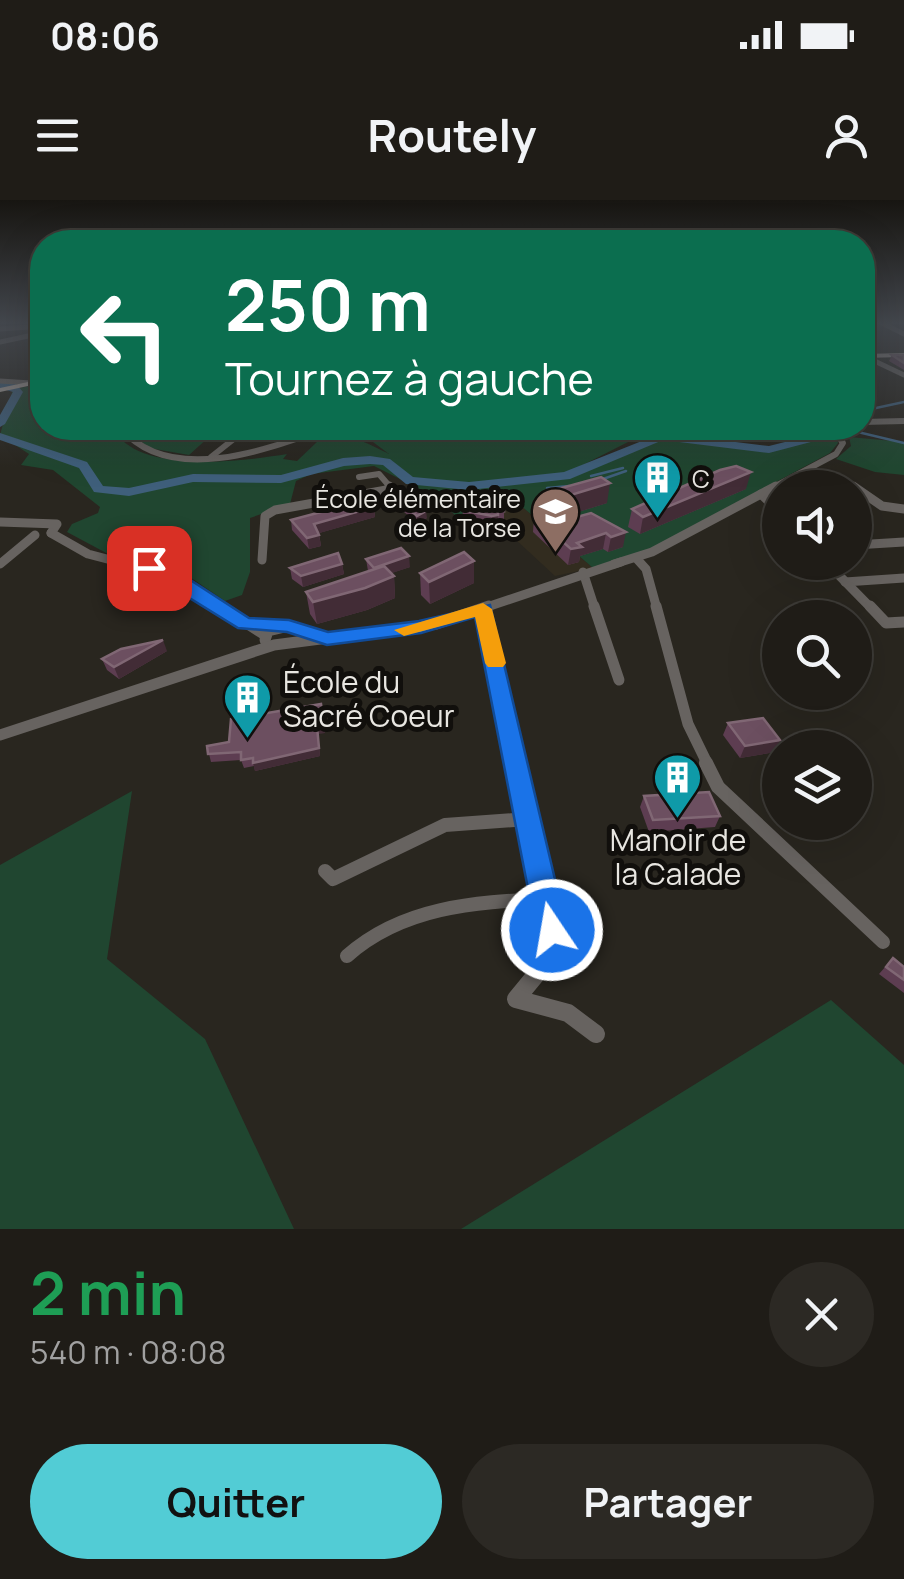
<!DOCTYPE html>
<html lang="fr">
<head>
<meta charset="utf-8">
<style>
	:root { --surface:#1f1c17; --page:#2c2924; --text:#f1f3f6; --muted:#a1a1a1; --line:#3c3a36; --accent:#52ccd5 }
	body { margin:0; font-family:Manrope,sans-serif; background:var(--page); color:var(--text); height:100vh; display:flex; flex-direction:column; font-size:38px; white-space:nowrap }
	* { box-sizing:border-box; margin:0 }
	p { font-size:32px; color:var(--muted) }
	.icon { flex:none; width:55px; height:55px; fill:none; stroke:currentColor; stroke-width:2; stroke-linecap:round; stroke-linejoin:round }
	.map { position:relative; height:1029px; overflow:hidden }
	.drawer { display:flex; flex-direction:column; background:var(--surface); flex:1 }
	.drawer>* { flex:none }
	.hud { position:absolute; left:30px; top:30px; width:845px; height:210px; border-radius:40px; box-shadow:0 10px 40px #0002,0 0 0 2px var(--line); background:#0b6e4f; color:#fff; overflow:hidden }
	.tools { position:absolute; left:762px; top:270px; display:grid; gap:20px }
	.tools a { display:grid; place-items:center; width:110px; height:110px; border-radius:50%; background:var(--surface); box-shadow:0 10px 40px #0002,0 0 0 2px var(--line); font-size:50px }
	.pin { position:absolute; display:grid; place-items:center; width:85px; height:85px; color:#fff; margin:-42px; border-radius:20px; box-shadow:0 5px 15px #0006 }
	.me { position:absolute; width:110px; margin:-55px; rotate:348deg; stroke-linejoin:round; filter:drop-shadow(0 0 8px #0008) }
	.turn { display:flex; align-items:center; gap:35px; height:210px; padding:0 30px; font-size:45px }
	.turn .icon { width:130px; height:130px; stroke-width:2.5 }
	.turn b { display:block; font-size:70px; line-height:85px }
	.round { display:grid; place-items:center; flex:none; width:105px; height:105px; border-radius:52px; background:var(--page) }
	.head { display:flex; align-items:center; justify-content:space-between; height:170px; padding:0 30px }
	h1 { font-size:60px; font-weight:700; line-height:75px; color:#1e9e55 }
	.button { display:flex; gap:20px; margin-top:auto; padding:20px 30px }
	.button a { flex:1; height:115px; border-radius:60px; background:var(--accent); color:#111; font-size:40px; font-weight:700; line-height:115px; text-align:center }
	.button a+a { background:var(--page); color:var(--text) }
	.status { display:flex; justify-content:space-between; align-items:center; height:70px; padding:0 50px; background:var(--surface); direction:ltr }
	.status svg { height:28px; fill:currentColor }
	header { display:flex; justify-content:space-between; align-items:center; height:130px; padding:0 30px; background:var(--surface); font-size:45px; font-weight:700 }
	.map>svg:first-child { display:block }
	.built { fill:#322c1f }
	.green { fill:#204630 }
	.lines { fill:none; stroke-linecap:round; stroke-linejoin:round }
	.stream { stroke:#3f5f7b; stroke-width:2.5 }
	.river { fill:#3f5f7b; fill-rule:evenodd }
	.minor-far5 { stroke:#676360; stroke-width:5 }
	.minor-far4 { stroke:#676360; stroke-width:6 }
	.minor-far3 { stroke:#676360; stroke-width:9 }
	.minor-far2 { stroke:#676360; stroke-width:11 }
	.minor-far1 { stroke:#676360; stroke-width:14 }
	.minor { stroke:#676360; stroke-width:18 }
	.major { fill:#a79f9a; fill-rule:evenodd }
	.wall { fill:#5d3d51 }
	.shaded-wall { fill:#422c36 }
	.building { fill:#6c4f60; stroke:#806774; stroke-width:2.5 }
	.route { fill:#1a73e8; stroke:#114b97; stroke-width:2.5 }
	.slow { fill:#f59e0b }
	.labels { text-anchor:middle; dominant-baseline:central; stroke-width:10; stroke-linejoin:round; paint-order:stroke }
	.far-poi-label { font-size:25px; fill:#e8e6e1; stroke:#110f0c; text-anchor:start }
	.poi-label { font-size:30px; fill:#e8e6e1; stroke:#110f0c; text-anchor:start }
</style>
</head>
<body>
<div class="status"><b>08:06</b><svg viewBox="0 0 49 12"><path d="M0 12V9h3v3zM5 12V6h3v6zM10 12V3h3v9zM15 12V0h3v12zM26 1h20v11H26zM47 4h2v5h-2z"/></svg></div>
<header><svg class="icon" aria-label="menu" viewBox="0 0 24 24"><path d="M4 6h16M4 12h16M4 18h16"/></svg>Routely<svg class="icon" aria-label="person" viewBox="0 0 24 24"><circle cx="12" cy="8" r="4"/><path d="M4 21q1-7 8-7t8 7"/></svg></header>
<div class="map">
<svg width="904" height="1029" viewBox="0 0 904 1029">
	<rect width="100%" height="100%" fill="#29261f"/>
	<polygon class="built" points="519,304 536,319 593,368 555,376 503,328 479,333 466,315 490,305"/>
	<g class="green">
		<path d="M42,184v44h43l9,14 8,-2 -8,-12h20l4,8 -16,4 17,-3c31,36 126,24 168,17l-4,5 14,2 22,-21 -10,-2c25,-11 58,4 80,16l-24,-18 7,-6 -6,-2h333l-68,7 -1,6 -61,31 58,-18 21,-13 38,-4 52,11 40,-2 57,-14 3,11 -8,10 -183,98 -54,17 -74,-64 -29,1 -31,14 -23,-22 -62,-31 -63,8 -15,7 -6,23 -40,14v54l-8,23 -17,6 -44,-30 -71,-16 -43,-23 5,-8 26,-11 2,-6 -47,-37 -32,-5 8,-11 -29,-19 13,-46z"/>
		<polygon points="127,229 130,228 209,237 189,255 149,248"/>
		<polygon points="849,237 904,242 904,275 875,272 836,259 851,246"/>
		<polygon points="132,591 107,759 205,839 294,1029 0,1029 0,665"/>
		<polygon points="831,800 904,865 904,1029 461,1029"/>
	</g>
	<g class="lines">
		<g class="stream">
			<polyline points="862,211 904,202"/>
			<polyline points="841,228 904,243"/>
			<polyline points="591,276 623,268"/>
			<polyline points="603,279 626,271"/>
			<polyline points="547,288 569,286"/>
		</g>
		<g class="river">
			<polygon points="0,182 16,184 23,192 5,224 0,227 0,215 13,192 0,188"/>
			<polygon points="841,228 845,229 845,233 769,253 663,240 570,279 469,290 406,284 383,265 370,264 344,266 281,283 193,282 129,296 94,292 79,268 0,240 0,233 87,262 103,286 129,288 193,274 281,275 343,258 370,256 390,259 413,277 469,282 564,272 662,233 769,246"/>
		</g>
		<g class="minor-far5">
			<polyline points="880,122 904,134"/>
			<polyline points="0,129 42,126"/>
			<polyline points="0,142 42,133"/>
			<polyline points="864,156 904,175"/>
			<polyline points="0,181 31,183"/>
		</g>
		<g class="minor-far4">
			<polyline points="862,222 904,221"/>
			<path d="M121,228c48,58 146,22 206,0"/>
			<polyline points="151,228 235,238 211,257"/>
			<polyline points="359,277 379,274 391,288"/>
			<polyline points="794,277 856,288"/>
			<polyline points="772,288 836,254 843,243 832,228"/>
		</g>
		<g class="minor-far3">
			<polyline points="853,286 882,306 904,309"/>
			<polyline points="761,294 780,313"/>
			<polyline points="0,322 57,324 51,333"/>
			<polyline points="51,333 88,354 172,376 224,409"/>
			<polyline points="855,345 904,342"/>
			<polyline points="636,358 646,369 657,409"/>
			<polyline points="262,360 265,316 275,310 392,289 389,286"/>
			<polyline points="826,362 872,409"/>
			<polyline points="0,364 35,335"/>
			<polyline points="614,364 652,352 776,286"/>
			<polyline points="583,372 595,409"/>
			<polyline points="845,382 904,378"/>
			<polyline points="481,409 621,362"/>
		</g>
		<g class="minor-far2">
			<polyline points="220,406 265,435"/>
			<polyline points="594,406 619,480"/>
			<polyline points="656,406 688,524 708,565"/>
			<polyline points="870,406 886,423 904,422"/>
			<polyline points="483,409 516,565"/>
			<polyline points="265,440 268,431 289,426 314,437"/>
			<polyline points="0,535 274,445 436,424 489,406"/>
		</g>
		<g class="minor-far1">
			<polyline points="516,563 551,730 542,768"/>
			<polyline points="706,563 718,587 883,742"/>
			<polyline points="325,671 333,679 445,625 528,619"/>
			<path d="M347,756c55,-49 127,-54 198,-57"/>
		</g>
		<polyline class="minor" points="544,765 516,799 568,813 596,834"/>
		<g class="major">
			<polygon points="904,153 904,157 862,158 862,154"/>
			<polygon points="42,179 42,183 0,192 0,188"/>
		</g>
	</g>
	<g class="wall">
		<polygon points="892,155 904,155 904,170 889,161"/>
		<polygon points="746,289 640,334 628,327 632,309"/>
		<polygon points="547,292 607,303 572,314 577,317 591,313 623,347 608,352 603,349 580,356 579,362 568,365 533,332 534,317 548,314 544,312"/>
		<polygon points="397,300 427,318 417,323 397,306"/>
		<polygon points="504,300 504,321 498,320 497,326 492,327 462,320 463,310"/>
		<polygon points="374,307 375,317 319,333 321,346 309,349 292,330 291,320"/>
		<polygon points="366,359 410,367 391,373 394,376 395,398 367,410 317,424 310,414 306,392 368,371"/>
		<polygon points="474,361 474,383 430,404 421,395 420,373"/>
		<polygon points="342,364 344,374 303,387 292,379 290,368"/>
		<polygon points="167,451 119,479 107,470 102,459"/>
		<polygon points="728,523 775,552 740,558 723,535"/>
		<polygon points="325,533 318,534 320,556 255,571 254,566 244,568 241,560 211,562 207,546"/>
		<polygon points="644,596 720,616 715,627 649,632 640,607"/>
		<polygon points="893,758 904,767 904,793 879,774"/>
	</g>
	<g class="shaded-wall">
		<polygon points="751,272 746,289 640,334 643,317"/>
		<polygon points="610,283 607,303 556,319 558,299"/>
		<polygon points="374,307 375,317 316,334 314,324"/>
		<polygon points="426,311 427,318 417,323 417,316"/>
		<polygon points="498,315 497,326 492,327 492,316"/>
		<polygon points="626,332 623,347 608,352 611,337"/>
		<polygon points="606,333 603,349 580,356 579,362 568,365 571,349 577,343"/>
		<polygon points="319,335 321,346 309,349 307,338"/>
		<polygon points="409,356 410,367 375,379 374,368"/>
		<polygon points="474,361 474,383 430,404 429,382"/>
		<polygon points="342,364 344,374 303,387 301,376"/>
		<polygon points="394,376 395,398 367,410 317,424 313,402"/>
		<polygon points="163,440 167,451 119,479 114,467"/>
		<polygon points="321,504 325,533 318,534 320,556 255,571 253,563"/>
		<polygon points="780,540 775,552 740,558 745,546"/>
	</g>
	<g class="building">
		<polygon points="892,155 904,155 904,163"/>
		<polygon points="736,266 751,272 643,317 632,309 720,270"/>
		<polygon points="601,277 610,283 558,299 547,292"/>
		<polygon points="412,296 426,311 417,316 397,300"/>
		<polygon points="495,297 504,300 504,311 498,309 498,315 492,316 463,310"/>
		<polygon points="366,300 374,307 314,324 319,335 307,338 291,320"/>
		<polygon points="567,310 577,317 591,313 626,332 611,337 606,333 577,343 582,347 571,349 534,317"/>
		<polygon points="401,348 409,356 374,368 366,359"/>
		<polygon points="464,352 474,361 429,382 420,373"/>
		<polygon points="338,353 342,364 301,376 290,368"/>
		<polygon points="384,366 394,376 365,388 313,402 306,392"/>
		<polygon points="838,410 848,418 818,418 814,413"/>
		<polygon points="163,440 114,467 102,459 121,449"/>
		<polygon points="321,504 324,525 317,526 319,548 253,563 253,558 241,560 241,552 208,554 207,546 229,542 231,519"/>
		<polygon points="763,518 780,540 745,546 728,523"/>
		<polygon points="709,592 720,616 653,620 644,596"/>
		<polygon points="893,758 904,767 904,780 886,767"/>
	</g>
	<linearGradient id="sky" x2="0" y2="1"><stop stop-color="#171511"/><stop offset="0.46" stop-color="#43474d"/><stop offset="1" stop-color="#43474d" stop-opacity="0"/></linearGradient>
	<rect width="904" height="267" fill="url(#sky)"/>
	<polygon class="route" points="149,363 178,372 249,418 289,420 328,432 419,421 490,405 567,730 562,740 552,744 541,740 536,730 475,417 421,433 327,445 287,432 238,428 141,368"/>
	<polygon class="slow" points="483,403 492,409 506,463 503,467 488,467 485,463 475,417 404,436 394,430"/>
	<defs>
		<symbol id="building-pin" viewBox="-11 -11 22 30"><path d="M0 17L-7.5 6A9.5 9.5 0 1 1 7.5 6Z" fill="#0f9aa8" stroke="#110f0c"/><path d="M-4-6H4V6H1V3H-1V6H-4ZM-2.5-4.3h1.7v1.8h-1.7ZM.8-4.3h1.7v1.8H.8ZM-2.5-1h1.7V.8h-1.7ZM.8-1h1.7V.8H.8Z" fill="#fff"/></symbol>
		<symbol id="school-pin" viewBox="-11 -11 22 30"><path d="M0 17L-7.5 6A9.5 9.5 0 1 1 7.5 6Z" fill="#8d6e63" stroke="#110f0c"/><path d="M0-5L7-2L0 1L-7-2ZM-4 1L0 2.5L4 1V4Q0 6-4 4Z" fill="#fff"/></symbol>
	</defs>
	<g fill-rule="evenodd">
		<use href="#building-pin" x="630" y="250" width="55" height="75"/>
		<use href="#school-pin" x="528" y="284" width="55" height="75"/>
		<use href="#building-pin" x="220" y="470" width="55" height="75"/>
		<use href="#building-pin" x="650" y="550" width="55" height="75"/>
	</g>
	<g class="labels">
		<g class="far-poi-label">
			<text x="692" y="278">C</text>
			<text x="521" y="298" text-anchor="end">École élémentaire<tspan x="521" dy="29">de la Torse</tspan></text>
		</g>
		<g class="poi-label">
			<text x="283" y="481">École du<tspan x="283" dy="34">Sacré Coeur</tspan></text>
			<text x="678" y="639" text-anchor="middle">Manoir de<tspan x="678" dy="34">la Calade</tspan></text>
		</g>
	</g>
</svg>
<div class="tools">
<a><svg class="icon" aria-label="sound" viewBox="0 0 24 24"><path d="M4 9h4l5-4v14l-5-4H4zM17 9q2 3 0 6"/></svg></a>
<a><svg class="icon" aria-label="search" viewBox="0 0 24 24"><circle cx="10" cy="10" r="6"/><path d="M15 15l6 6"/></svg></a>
<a><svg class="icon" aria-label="layers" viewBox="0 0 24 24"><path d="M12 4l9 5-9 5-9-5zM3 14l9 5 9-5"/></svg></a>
</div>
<div class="pin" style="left:149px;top:368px;background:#d93025"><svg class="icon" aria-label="arrive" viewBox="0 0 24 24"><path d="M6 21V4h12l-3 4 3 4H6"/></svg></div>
<svg class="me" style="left:552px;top:730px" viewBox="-20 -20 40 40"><circle r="17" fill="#1a73e8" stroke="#fff" stroke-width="3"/><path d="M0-11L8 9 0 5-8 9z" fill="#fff"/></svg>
<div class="hud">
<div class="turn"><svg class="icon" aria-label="left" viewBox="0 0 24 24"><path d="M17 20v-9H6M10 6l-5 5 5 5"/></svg><div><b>250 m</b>Tournez à gauche</div></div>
</div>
</div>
<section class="drawer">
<div class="head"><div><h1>2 min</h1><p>540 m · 08:08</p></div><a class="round"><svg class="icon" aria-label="close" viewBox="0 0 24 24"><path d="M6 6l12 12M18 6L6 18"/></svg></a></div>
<div class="button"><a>Quitter</a><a>Partager</a></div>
</section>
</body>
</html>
